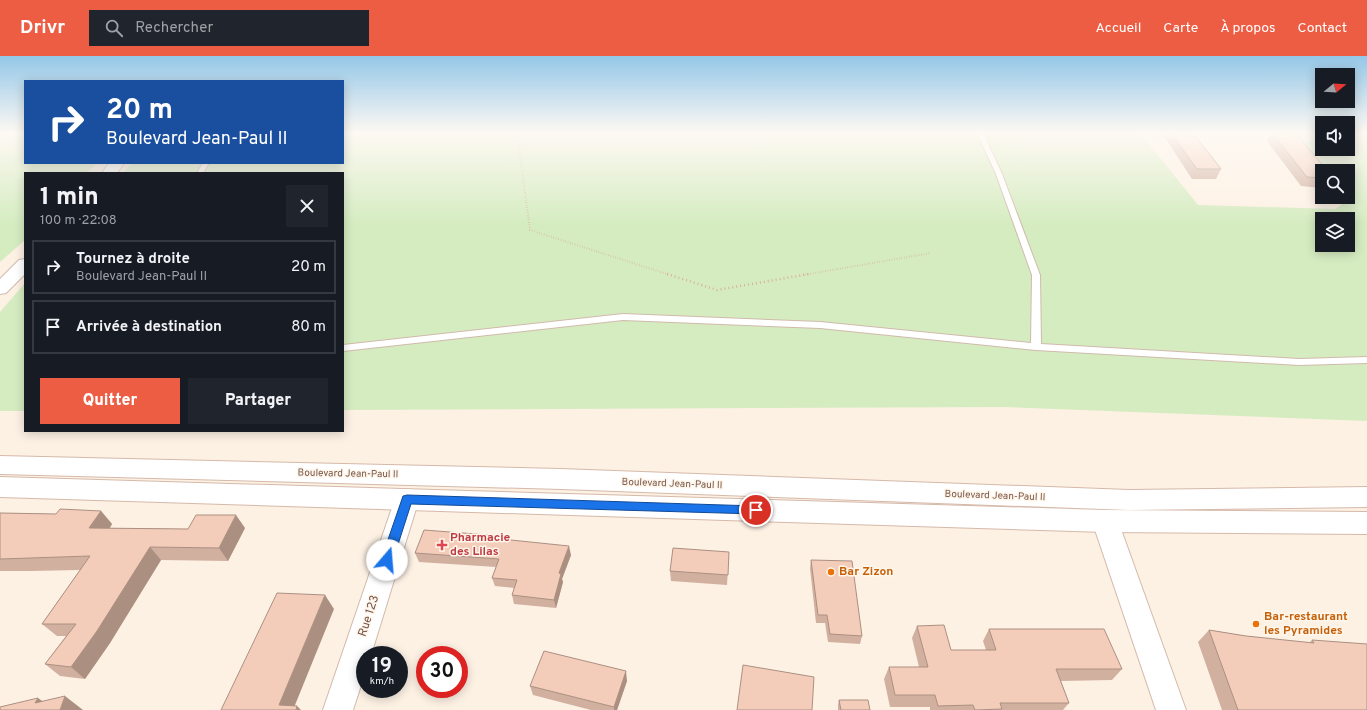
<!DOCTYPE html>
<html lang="fr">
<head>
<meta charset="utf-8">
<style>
	:root { --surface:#171b24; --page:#20242c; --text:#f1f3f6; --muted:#9ea1a6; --line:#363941; --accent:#ed5d43 }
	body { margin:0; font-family:Overpass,sans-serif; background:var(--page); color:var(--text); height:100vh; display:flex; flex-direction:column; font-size:15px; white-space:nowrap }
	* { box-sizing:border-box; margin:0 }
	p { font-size:13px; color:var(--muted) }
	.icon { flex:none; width:22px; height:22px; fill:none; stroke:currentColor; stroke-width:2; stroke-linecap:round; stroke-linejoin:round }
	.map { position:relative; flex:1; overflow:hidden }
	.details { position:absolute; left:24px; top:116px; width:320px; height:260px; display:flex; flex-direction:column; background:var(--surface); border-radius:0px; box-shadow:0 2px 10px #0003 }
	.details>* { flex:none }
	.guide { position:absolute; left:24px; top:24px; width:320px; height:84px; border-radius:0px; box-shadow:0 2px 10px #0003; background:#1a4fa0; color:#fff; overflow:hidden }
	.needle { width:26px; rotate:72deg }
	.fabs { position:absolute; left:1315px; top:12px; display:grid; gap:8px }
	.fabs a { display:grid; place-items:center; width:40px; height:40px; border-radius:0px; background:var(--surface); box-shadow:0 2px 10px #0003; font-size:20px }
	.speed { position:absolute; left:356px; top:590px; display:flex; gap:8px; font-size:20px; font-weight:700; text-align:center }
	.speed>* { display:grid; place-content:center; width:52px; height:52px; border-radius:50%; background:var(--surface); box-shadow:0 2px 10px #0003; line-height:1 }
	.speed small { font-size:10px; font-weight:400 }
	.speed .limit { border:6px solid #d22; background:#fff; color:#111 }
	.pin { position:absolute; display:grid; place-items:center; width:34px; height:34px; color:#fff; margin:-17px; border:2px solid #fff; border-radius:50%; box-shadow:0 1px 4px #0007 }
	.me { position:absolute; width:44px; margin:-22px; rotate:18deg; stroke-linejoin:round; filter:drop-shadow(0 0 3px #0008) }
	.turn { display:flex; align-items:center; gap:14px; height:84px; padding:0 16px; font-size:18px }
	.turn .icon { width:52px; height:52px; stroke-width:2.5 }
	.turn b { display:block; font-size:28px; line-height:34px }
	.round { display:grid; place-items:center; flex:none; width:42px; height:42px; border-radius:0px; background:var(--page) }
	.overview { display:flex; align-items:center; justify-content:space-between; height:68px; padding:0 16px }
	h1 { font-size:24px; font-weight:800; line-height:30px }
	.action { display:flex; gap:8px; margin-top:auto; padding:8px 16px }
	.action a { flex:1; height:46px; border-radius:0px; background:var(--accent); color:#fff; font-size:16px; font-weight:800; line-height:46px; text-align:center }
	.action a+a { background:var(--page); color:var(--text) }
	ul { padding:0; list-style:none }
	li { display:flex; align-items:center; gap:12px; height:54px; margin:0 8px 6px; padding:0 8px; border:2px solid var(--line); border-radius:0px }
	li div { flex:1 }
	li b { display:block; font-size:15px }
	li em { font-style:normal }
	header { display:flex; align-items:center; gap:24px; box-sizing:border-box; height:56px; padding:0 20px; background:var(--accent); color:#fff }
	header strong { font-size:19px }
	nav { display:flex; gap:22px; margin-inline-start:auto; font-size:14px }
	.search { width:280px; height:36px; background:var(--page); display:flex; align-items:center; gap:10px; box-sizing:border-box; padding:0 14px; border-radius:0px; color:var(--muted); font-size:15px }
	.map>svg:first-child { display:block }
	.green { fill:#d5ecc1; fill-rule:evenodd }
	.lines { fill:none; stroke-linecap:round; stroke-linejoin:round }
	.service-casing { stroke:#d1baac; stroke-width:2 }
	.minor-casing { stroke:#d1baac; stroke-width:2 }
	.secondary-casing { stroke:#d5b9a9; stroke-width:2 }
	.path-far1 { stroke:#d9b09d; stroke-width:2; stroke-dasharray:0.5 2; stroke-linecap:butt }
	.path { stroke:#d9b09d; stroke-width:2.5; stroke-dasharray:1 3; stroke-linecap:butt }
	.service { fill:#fff; fill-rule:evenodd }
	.minor { fill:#fff; fill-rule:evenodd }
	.secondary { fill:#fff; fill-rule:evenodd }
	.wall { fill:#d2b0a0 }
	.shaded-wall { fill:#ab9082 }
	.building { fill:#f4cdba; stroke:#ab9082 }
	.route { fill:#1a73e8; stroke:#114b97 }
	.health-dot { fill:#e0444e; stroke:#fff6eb; stroke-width:1.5 }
	.food-dot { fill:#e8710a; stroke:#fff6eb; stroke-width:1.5 }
	.labels { text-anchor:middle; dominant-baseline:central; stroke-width:3; stroke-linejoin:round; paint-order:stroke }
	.street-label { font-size:10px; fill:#775548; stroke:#fff6eb }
	.near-health-label { font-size:12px; font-weight:bold; fill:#be3a42; stroke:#fff6eb; text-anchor:start }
	.near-food-label { font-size:12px; font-weight:bold; fill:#c56008; stroke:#fff6eb; text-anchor:start }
	.near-street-label { font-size:12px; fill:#775548; stroke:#fff6eb }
</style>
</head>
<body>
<header>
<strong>Drivr</strong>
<div class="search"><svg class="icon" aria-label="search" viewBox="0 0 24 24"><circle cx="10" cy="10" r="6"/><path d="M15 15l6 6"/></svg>Rechercher</div>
<nav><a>Accueil</a><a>Carte</a><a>À propos</a><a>Contact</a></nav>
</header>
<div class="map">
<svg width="1367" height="654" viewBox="0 0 1367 654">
	<rect width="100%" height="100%" fill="#fdf1e4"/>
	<g class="green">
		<polygon points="0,77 25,77 25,107 96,107 88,117 25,117 25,184 0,206"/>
		<path d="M343,77h797l58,72 137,4 20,-14 -7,-7v-17h-19l-32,-30 -14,-8h39v16h26v-16h19v288l-362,-14 -662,3v-237h-220l9,-10h211zM1322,163h26v26h-26z"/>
		<polygon points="25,227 25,355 0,355 0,256"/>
	</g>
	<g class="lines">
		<defs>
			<g id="service">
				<polygon points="977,77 983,77 1002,118 1040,219 1041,288 1299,303 1367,301 1367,307 1299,309 1036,294 820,272 623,264 343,295 343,289 623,258 820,266 1031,287 1032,219 996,118"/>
				<polygon points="203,107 209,107 203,117 197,117"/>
			</g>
			<g id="minor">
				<polygon points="109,107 124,107 117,117 102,117"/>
				<polygon points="25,203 25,218 6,237 0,238 0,223 19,204"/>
				<polygon points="407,433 416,436 419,443 371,599 365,599 365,617 353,654 323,654 395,443 398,436"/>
				<polygon points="1105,455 1114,458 1118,465 1186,654 1156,654 1092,465 1096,458"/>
			</g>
			<g id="secondary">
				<polygon points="0,400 561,413 1129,434 1367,431 1367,451 1129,454 561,433 0,418"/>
				<polygon points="0,421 1105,454 1367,456 1367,478 1105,476 0,441"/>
			</g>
		</defs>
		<use href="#service" class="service-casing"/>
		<use href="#minor" class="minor-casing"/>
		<use href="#secondary" class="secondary-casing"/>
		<g class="path-far1">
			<polyline points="517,77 530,174 670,219"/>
			<polyline points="803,219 931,197"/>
		</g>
		<polyline class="path" points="667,218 717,234 809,218"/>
		<use href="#service" class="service"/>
		<use href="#minor" class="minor"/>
		<use href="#secondary" class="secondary"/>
	</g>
	<g class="wall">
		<polygon points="1165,77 1193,77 1221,113 1216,123 1192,123 1164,80"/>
		<polygon points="1271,77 1322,115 1322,132 1301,130 1267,85"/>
		<polygon points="101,455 112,468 110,472 188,473 245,472 228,505 161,504 110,587 85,623 60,620 45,608 66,580 57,580 42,568 80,514 30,515 0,515 0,457 56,458"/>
		<polygon points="503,483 571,499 562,523 563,526 556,552 514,548 512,539 514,532 495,530 492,522 496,511 419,506 415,497"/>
		<polygon points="729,496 727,529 671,525 670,515"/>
		<polygon points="811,504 862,580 860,588 828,586 825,567 816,567 810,512"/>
		<polygon points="917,570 951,594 986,594 983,585 989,573 1122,613 1112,624 1061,625 1069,647 1063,654 930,654 930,651 890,651 884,623 889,611 919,611 912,582"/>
		<polygon points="1209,574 1246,580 1309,587 1312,584 1367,654 1222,654 1198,586"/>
		<polygon points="627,625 617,654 591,654 533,639 530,630"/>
		<polygon points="839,644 870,654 838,654 838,649"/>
	</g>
	<g class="shaded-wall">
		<polygon points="101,455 112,468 101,485 89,472"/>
		<polygon points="236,459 245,472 228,505 219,492"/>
		<polygon points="569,490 571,499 562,523 563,526 556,552 554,544 559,517"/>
		<polygon points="150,491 161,504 110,587 85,623 71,611"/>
		<polygon points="325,539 334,553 293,654 279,649"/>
		<polygon points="626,615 627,625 617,654 614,654 614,651"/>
		<polygon points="65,640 83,654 60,654"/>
		<polygon points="38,642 55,654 35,647"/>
		<polygon points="297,650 301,654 296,654"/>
	</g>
	<g class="building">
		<polygon points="1171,77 1193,77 1221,113 1197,113"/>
		<polygon points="1272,77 1297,79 1328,115 1322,115 1322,122 1307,121"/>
		<polygon points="60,453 101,455 89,472 188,473 196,459 236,459 219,492 150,491 97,575 71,611 45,608 76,568 42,568 90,500 0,503 0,457 56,458"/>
		<polygon points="424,474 502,480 501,483 569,490 559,517 561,518 554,544 512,539 517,524 492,522 499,503 415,497"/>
		<polygon points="673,492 729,496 728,519 670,515"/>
		<polygon points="811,504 852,505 862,580 830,578 827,559 818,559"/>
		<polygon points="277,537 325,539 279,649 297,650 296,654 221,654"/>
		<polygon points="944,569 951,594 996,594 989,573 1104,573 1122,613 1056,613 1069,647 1000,647 1002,653 975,654 973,649 938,650 935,639 895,639 889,611 928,611 917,570"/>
		<polygon points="1209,574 1246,580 1314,587 1312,584 1367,588 1367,654 1238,654"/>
		<polygon points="544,595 626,615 614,651 530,630"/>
		<polygon points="743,609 814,621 812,654 737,654"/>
		<polygon points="65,640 60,654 0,654 0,651 38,642 35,647"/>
		<polygon points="839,644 868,644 870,654 841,654"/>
	</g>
	<linearGradient id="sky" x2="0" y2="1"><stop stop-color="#94c7e8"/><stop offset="0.46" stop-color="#fef9f3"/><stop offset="1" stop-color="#fef9f3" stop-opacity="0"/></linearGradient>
	<rect width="1367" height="168" fill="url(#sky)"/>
	<polygon class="route" points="407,439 756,450 760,451 762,454 760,457 756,458 411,448 393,504 391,507 387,508 383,507 381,504 402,443 403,440"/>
	<path class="health-dot" d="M440 483h4v4h4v4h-4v4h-4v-4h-4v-4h4z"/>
	<g class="food-dot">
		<circle cx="831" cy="516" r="4"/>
		<circle cx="1256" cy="568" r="4"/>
	</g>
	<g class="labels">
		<g class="street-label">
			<text transform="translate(348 418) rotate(1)">Boulevard Jean-Paul II</text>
			<text transform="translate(672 428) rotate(2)">Boulevard Jean-Paul II</text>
			<text transform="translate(995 440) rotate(2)">Boulevard Jean-Paul II</text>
		</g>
		<g class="near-health-label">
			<text x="450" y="482">Pharmacie<tspan x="450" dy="14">des Lilas</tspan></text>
		</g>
		<g class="near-food-label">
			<text x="839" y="516">Bar Zizon</text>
			<text x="1264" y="561">Bar-restaurant<tspan x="1264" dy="14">les Pyramides</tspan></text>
		</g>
		<g class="near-street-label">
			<text transform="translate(369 560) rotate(-72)">Rue 123</text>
		</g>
	</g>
</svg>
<div class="fabs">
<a><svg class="needle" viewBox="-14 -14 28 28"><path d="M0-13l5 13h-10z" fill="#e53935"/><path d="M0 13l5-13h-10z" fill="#9ea1a6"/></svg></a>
<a><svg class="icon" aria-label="sound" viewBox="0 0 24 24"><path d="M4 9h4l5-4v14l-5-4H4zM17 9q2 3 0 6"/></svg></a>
<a><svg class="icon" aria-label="search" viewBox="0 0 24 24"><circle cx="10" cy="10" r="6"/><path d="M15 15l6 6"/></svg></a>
<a><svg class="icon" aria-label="layers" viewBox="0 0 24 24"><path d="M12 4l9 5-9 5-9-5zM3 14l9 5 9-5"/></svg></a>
</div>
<div class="speed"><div>19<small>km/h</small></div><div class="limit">30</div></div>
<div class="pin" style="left:756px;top:454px;background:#d93025"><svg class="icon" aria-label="arrive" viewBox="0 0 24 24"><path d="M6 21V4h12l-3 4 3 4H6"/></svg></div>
<svg class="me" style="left:387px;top:504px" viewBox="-20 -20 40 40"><circle r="19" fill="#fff"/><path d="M0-13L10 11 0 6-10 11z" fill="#1a73e8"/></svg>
<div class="guide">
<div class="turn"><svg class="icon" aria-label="right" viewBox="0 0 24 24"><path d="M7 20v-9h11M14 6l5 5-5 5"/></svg><div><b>20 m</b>Boulevard Jean-Paul II</div></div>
</div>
<section class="details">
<div class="overview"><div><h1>1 min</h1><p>100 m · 22:08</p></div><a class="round"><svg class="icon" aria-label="close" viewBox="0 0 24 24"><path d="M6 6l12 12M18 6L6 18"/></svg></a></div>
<ul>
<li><svg class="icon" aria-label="right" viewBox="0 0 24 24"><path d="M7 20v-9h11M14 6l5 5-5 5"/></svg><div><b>Tournez à droite</b><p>Boulevard Jean-Paul II</p></div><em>20 m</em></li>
<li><svg class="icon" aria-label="arrive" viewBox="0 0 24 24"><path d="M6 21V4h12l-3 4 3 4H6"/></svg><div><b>Arrivée à destination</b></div><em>80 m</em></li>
</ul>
<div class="action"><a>Quitter</a><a>Partager</a></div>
</section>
</div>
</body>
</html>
